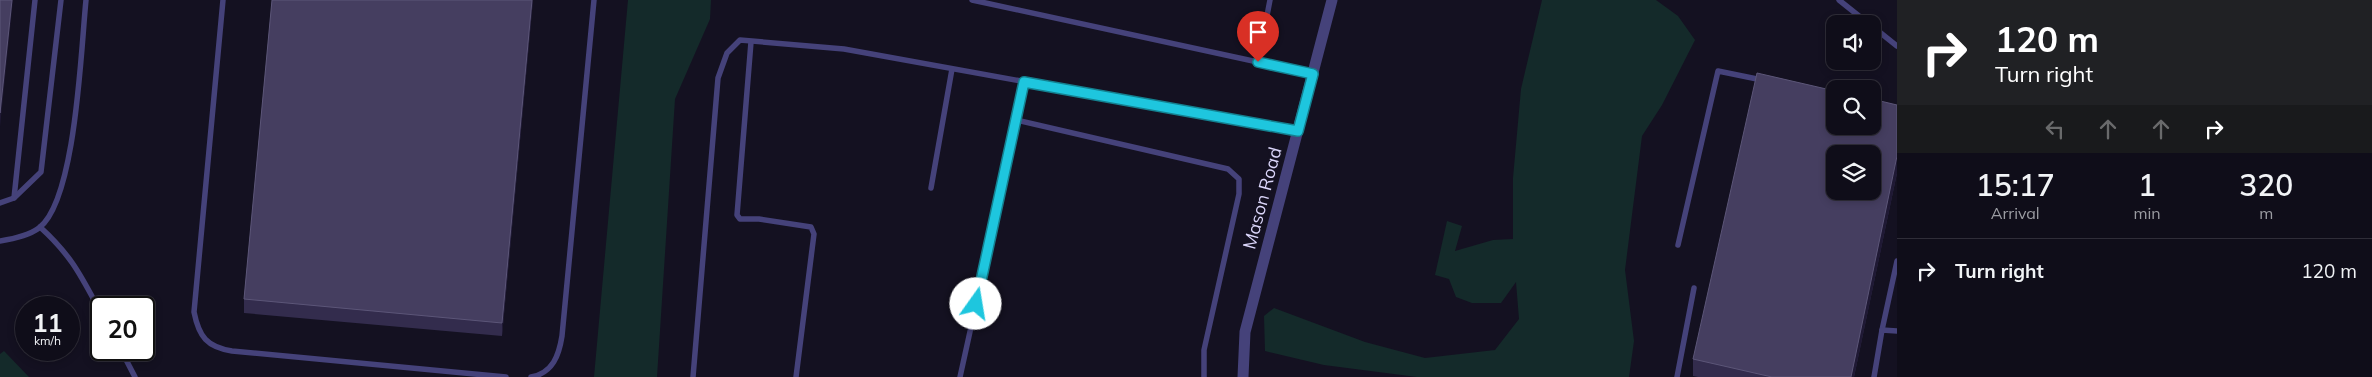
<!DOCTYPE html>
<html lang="en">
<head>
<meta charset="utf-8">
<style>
	:root { --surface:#0f0d19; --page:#1d1b26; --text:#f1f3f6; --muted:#9b9ca2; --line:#2f2d38 }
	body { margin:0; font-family:Mulish,sans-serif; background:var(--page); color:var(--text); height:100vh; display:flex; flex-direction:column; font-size:19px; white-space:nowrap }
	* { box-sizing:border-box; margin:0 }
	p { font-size:16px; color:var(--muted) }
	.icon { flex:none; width:28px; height:28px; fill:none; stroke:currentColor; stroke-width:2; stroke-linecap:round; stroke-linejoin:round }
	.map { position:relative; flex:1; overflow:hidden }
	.panel { display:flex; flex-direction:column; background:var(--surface); width:475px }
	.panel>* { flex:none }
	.top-card { background:#202124; color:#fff; overflow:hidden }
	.fabs { position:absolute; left:1826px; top:15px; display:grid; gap:10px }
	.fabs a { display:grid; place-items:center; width:55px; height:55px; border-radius:10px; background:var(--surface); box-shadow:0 2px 8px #0003,0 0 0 1px var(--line); font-size:25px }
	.speed { position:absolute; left:15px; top:296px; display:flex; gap:10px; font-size:25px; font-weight:700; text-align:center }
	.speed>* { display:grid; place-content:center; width:65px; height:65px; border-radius:50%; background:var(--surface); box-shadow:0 2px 8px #0003,0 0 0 1px var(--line); line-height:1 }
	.speed small { font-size:12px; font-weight:400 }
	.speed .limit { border:2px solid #111; border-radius:8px; background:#fff; color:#111 }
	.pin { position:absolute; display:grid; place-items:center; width:42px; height:42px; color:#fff; margin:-51px -21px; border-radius:50% 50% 50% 0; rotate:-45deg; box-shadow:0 0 5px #0007 }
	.pin .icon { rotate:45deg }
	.me { position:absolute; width:55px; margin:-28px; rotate:13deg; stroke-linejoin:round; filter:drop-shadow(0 0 4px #0008) }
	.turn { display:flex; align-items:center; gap:18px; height:105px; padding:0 15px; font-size:22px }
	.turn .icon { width:65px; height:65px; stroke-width:2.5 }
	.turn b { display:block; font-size:35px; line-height:42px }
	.lanes { display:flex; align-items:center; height:48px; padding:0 15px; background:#0003; justify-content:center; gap:25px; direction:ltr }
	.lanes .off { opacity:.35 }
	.eta { display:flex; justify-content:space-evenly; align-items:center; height:85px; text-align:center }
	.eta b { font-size:30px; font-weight:600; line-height:35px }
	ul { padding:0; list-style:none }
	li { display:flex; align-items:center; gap:15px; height:65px; padding:0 15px; border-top:1px solid var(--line) }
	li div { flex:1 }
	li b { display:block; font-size:19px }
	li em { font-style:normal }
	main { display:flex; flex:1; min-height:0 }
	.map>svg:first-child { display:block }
	.green { fill:#142a2a }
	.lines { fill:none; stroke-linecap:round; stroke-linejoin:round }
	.service { stroke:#45427a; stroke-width:5.5 }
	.minor { stroke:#45427a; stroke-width:11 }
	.wall { fill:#332c4d }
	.shaded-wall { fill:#1f1934 }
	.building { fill:#453e60; stroke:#5c5678; fill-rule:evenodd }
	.route-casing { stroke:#148190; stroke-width:12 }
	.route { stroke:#1ec6de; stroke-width:9 }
	.labels { text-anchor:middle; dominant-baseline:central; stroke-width:5; stroke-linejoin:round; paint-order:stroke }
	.street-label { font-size:18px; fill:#dbd6fa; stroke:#141121 }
</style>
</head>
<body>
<main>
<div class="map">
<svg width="1897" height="377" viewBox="0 0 1897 377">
	<rect width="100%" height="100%" fill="#141121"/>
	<g class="green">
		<polygon points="628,0 711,0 710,19 675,99 657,377 594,377"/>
		<polygon points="1542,0 1656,0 1678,16 1695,40 1662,105 1642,136 1625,270 1634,341 1629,377 1417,377 1324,365 1265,351 1264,316 1274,308 1365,342 1425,358 1495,350 1519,319 1516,282 1501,303 1472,303 1456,297 1449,279 1435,275 1447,221 1462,226 1455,251 1493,240 1513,239 1513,178 1521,89"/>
		<polygon points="4,351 29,377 0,377 0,354"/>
	</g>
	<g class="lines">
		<g class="service">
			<path d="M223,0l-29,312c5,25 13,35 38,39l274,26"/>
			<polyline points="972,0 1313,74"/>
			<polyline points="1839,0 1869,24"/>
			<polyline points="1872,26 1897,46"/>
			<polyline points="751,42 737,215 740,219 759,219 811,227 814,234 796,377"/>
			<polyline points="1258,62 1270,0"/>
			<polyline points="1016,120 1228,169 1239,179 1239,194 1204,350 1204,377"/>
			<polyline points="931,188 952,69"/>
			<polyline points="14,198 35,0"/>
			<polyline points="0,203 14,198 41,172 61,0"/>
			<path d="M40,227c32,29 41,49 61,86"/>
			<path d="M0,241c13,-2 28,-5 39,-13 37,-28 42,-180 47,-228"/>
			<polyline points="1678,245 1718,71 1762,80"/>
			<polyline points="1882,330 1897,261"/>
			<polyline points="121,350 135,377"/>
			<path d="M531,377c22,-4 28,-22 31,-41l32,-336"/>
			<polyline points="693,377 718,78 727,53 740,40 844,49 1298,131"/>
			<polyline points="960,377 1025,82"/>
			<polyline points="1677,377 1694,288"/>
			<polyline points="1874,377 1882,330 1897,331"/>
		</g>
		<polyline class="minor" points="1243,377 1245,332 1332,0"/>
	</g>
	<g class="wall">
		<polygon points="272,0 533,0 502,336 244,313 244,299"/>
		<polygon points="1897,173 1854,377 1698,377 1693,376 1693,359"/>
	</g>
	<g class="shaded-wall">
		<polygon points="12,0 13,0 0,127 0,113"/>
		<polygon points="532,0 533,0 502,336 502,323"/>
		<polygon points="1897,156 1897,173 1854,377 1851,377"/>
	</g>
	<g class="building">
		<polygon points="0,0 12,0 0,113"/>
		<polygon points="272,0 532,0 502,323 244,299"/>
		<path d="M1757,73l78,18v35h37v-27l25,6v51l-46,221h-79l-79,-18zM1835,154h37v37h-37z"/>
	</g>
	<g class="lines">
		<defs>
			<polyline id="route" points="976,304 1024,82 1298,131 1313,74 1258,62"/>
		</defs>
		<use href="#route" class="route-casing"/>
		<use href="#route" class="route"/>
	</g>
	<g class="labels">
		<g class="street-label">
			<text transform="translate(1262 198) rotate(-75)">Mason Road</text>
		</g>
	</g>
</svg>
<div class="fabs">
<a><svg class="icon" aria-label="sound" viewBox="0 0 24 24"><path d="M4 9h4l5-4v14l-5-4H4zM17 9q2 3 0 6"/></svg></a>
<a><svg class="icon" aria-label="search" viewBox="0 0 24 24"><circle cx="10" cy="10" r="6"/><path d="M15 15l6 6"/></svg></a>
<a><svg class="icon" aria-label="layers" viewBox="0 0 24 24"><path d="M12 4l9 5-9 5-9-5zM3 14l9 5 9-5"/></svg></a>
</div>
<div class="speed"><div>11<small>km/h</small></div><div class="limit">20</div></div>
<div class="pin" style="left:1258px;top:62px;background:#d93025"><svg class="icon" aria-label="arrive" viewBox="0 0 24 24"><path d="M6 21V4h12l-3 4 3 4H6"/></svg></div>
<svg class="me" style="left:976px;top:304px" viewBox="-20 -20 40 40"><circle r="19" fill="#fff"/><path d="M0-13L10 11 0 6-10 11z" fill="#1ec6de"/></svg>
</div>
<section class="panel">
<div class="top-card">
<div class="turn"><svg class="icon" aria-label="right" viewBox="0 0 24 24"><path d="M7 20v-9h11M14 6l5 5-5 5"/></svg><div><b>120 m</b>Turn right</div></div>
<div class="lanes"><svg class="icon off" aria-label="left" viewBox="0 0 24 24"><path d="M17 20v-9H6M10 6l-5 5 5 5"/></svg><svg class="icon off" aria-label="ahead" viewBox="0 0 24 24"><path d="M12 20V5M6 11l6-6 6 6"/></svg><svg class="icon off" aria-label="ahead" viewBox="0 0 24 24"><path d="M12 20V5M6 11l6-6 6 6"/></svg><svg class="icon" aria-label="right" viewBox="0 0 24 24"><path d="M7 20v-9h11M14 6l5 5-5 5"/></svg></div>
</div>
<div class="eta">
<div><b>15:17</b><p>Arrival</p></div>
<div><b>1</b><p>min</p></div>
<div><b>320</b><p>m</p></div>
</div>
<ul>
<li><svg class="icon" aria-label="right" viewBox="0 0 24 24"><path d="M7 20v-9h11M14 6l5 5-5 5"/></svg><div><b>Turn right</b></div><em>120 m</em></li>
</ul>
</section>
</main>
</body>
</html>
